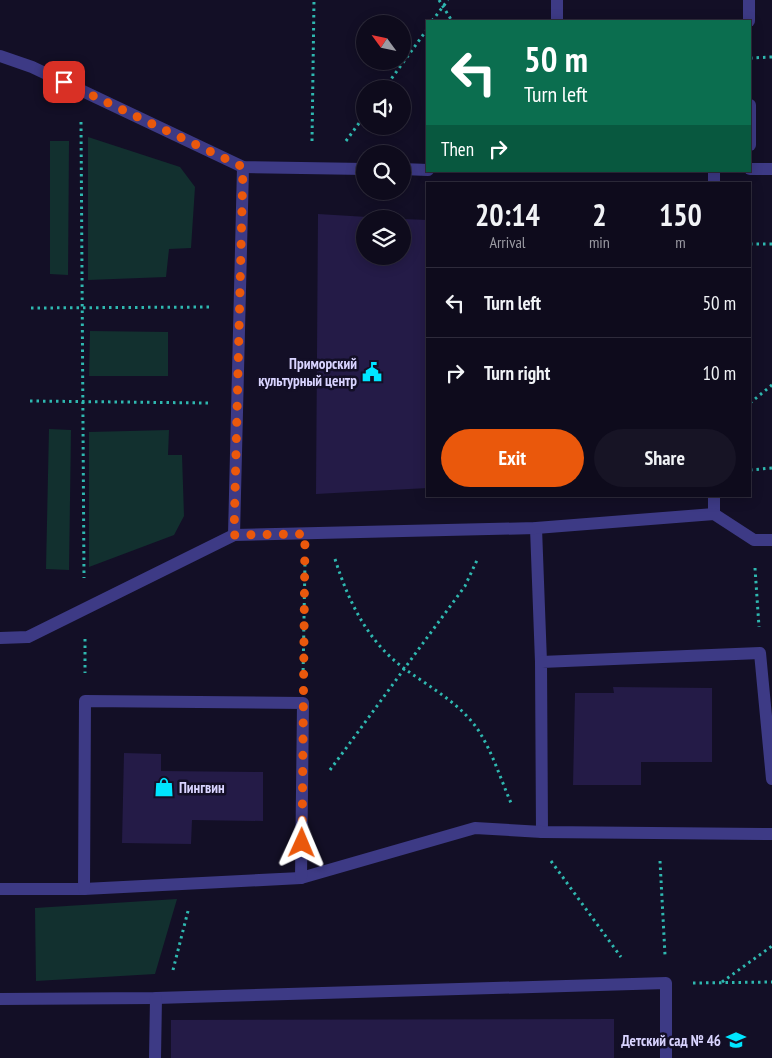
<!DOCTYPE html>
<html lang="en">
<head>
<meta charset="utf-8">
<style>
	:root { --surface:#0e0b1c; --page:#171425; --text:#f1f3f6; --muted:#9b9ba3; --line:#2e2b3b; --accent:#ea580c }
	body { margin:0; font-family:"PT Sans Narrow",sans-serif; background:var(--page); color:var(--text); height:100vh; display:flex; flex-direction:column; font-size:19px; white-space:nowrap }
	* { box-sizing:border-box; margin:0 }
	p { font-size:16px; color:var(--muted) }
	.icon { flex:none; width:28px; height:28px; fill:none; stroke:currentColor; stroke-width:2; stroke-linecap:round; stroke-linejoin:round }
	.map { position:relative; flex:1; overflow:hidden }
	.side { position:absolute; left:426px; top:182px; width:325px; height:315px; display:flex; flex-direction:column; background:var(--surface); border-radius:0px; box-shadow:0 2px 12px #0003,0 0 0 1px var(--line) }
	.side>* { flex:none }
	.top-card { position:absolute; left:426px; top:20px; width:325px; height:152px; border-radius:0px; box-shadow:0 2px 12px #0003,0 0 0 1px var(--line); background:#0b6e4f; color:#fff; overflow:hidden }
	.needle { width:32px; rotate:303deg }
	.controls { position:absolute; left:356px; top:15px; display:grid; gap:10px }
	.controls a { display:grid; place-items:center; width:55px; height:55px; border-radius:50%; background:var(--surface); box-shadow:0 2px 12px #0003,0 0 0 1px var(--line); font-size:25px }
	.pin { position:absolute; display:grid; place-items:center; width:42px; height:42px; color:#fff; margin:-21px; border-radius:10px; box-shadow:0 2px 8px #0006 }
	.me { position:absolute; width:55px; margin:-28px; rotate:1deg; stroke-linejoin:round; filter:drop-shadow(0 0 4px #0008) }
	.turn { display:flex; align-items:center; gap:18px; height:105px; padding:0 15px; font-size:22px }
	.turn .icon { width:65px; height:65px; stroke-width:2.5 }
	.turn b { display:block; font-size:35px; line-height:42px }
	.then { display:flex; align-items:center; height:48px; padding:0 15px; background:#0003; gap:10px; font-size:19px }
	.eta { display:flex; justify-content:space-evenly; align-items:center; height:85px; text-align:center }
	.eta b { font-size:30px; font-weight:700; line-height:35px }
	.primary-button { display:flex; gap:10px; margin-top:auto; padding:10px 15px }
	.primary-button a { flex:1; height:58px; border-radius:30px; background:var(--accent); color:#fff; font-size:20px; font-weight:700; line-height:58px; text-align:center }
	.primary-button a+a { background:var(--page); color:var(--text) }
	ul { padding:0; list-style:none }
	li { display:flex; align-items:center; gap:15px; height:70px; padding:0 15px; border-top:1px solid var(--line) }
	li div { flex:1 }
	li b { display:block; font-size:19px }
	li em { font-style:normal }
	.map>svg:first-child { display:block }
	.green { fill:#12302f }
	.building { fill:#241b47 }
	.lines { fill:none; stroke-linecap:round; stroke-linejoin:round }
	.path { stroke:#2fb8b0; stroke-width:3; stroke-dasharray:2.5 4; stroke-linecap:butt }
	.service { stroke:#3d3a85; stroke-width:12 }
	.route { stroke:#ea580c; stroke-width:9; stroke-dasharray:0 16.2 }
	.labels { text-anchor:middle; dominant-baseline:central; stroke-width:5; stroke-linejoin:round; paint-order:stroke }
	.poi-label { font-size:15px; font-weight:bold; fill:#d9d4ff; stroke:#130f26; text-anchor:end }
</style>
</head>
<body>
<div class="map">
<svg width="772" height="1058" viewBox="0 0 772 1058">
	<rect width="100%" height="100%" fill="#130f26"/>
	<g class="green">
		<polygon points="88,137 180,167 195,187 191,248 169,249 166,277 88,280"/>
		<polygon points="50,141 69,141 68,275 50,274"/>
		<polygon points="90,331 168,332 168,376 89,376"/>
		<polygon points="49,429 71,430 69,570 46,569"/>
		<polygon points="169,430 168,455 182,455 184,516 174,535 89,567 89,432"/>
		<polygon points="177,899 155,974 36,981 35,908"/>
	</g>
	<g class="building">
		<polygon points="318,214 400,219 365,219 365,256 402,256 402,219 428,220 428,488 316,494"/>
		<polygon points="613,687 712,688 712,762 641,762 641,785 573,785 575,693 614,693"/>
		<polygon points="124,753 161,754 161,771 263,772 263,821 192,820 191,844 122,843"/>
		<polygon points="614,1019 614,1058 171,1058 171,1020"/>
	</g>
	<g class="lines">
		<g class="path">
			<polyline points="439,0 452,21"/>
			<polyline points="432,21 448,0"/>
			<polyline points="750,58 772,57"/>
			<polyline points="384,89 428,28"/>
			<polyline points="81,122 84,578"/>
			<polyline points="312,141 314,0"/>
			<polyline points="346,141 365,115"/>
			<polyline points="750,244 772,244"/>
			<polyline points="31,308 213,307"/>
			<polyline points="30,401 209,403"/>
			<polyline points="750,403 772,385"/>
			<polyline points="750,470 772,468"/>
			<path d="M335,559c14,44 33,83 70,110 26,19 58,36 75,64 13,21 21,47 31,70"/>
			<polyline points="755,568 759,627"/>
			<polyline points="85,639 85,673"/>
			<polyline points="303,677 305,561"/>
			<polyline points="330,770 465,586 478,558"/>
			<polyline points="551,861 621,957"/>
			<polyline points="660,861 665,955"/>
			<polyline points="173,970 188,911"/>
			<polyline points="722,982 772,946"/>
			<polyline points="693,983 772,982"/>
		</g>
		<g class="service">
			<polyline points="557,21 557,0"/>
			<polyline points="749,21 749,0"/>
			<polyline points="0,56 32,67 243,167 365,169"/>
			<polyline points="750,105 750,145"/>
			<polyline points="402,169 428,170"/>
			<polyline points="750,169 772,169"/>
			<polyline points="714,184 714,171"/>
			<polyline points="714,514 714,496"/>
			<polyline points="536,528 541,662"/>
			<polyline points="234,535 243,167"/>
			<polyline points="0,638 28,637 234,535 536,528 714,514 754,540 772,540"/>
			<polyline points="542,832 541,662 760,653 772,779"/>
			<polyline points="0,889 84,889 301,878 475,828 542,832 772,834"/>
			<polyline points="84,889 85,701 303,703 301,878"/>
			<polyline points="0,999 156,998 666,983 666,1058"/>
			<polyline points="155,1058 156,998"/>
		</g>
	</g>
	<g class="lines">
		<polyline class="route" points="64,82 243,167 234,535 305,534 302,843"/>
	</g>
	<defs>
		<symbol id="civic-bare" viewBox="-9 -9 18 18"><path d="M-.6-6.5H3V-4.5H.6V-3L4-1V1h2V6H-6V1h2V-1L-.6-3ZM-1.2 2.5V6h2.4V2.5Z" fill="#00e5ff" stroke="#130f26" stroke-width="2.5" paint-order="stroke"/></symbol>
		<symbol id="shop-bare" viewBox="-9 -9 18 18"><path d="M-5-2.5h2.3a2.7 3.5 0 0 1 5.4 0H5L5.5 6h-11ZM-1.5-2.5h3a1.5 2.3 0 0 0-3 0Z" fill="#00e5ff" stroke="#130f26" stroke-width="2.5" paint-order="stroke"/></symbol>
		<symbol id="school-bare" viewBox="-9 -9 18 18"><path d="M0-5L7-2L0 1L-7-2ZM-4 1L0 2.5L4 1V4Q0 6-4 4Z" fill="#00e5ff" stroke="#130f26" stroke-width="2.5" paint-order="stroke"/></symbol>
	</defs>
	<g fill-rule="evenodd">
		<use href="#civic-bare" x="358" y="358" width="28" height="28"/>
		<use href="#shop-bare" x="150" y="773" width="28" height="28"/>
		<use href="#school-bare" x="722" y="1026" width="28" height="28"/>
	</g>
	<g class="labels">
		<g class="poi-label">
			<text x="357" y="363">Приморский<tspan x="357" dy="17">культурный центр</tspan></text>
			<text x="179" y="787" text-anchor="start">Пингвин</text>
			<text x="721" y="1040">Детский сад № 46</text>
		</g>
	</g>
</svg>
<div class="controls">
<a><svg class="needle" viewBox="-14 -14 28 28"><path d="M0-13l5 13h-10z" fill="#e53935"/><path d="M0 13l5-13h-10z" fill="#9b9ba3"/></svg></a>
<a><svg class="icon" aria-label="sound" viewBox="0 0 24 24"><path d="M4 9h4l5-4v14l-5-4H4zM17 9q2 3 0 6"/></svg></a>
<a><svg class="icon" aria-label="search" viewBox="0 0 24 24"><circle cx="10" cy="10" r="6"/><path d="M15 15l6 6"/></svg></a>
<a><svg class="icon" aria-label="layers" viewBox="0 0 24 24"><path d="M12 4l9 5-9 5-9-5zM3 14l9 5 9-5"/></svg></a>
</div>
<div class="pin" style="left:64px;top:82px;background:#d93025"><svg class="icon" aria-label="arrive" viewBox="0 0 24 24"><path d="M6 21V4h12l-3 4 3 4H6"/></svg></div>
<svg class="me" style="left:302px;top:843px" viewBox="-20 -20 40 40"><path d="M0-17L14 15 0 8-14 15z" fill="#ea580c" stroke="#fff" stroke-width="4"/></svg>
<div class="top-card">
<div class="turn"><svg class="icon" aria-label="left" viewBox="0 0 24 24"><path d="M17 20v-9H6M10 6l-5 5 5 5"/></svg><div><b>50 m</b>Turn left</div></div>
<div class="then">Then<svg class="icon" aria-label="right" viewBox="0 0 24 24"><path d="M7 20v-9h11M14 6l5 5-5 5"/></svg></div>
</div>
<section class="side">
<div class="eta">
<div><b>20:14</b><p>Arrival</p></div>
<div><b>2</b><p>min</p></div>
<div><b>150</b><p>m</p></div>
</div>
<ul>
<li><svg class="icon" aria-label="left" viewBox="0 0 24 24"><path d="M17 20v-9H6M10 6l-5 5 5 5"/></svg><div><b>Turn left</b></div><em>50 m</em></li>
<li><svg class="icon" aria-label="right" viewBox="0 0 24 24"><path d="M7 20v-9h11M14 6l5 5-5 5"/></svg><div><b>Turn right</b></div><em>10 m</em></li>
</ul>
<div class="primary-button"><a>Exit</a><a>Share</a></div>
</section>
</div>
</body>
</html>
